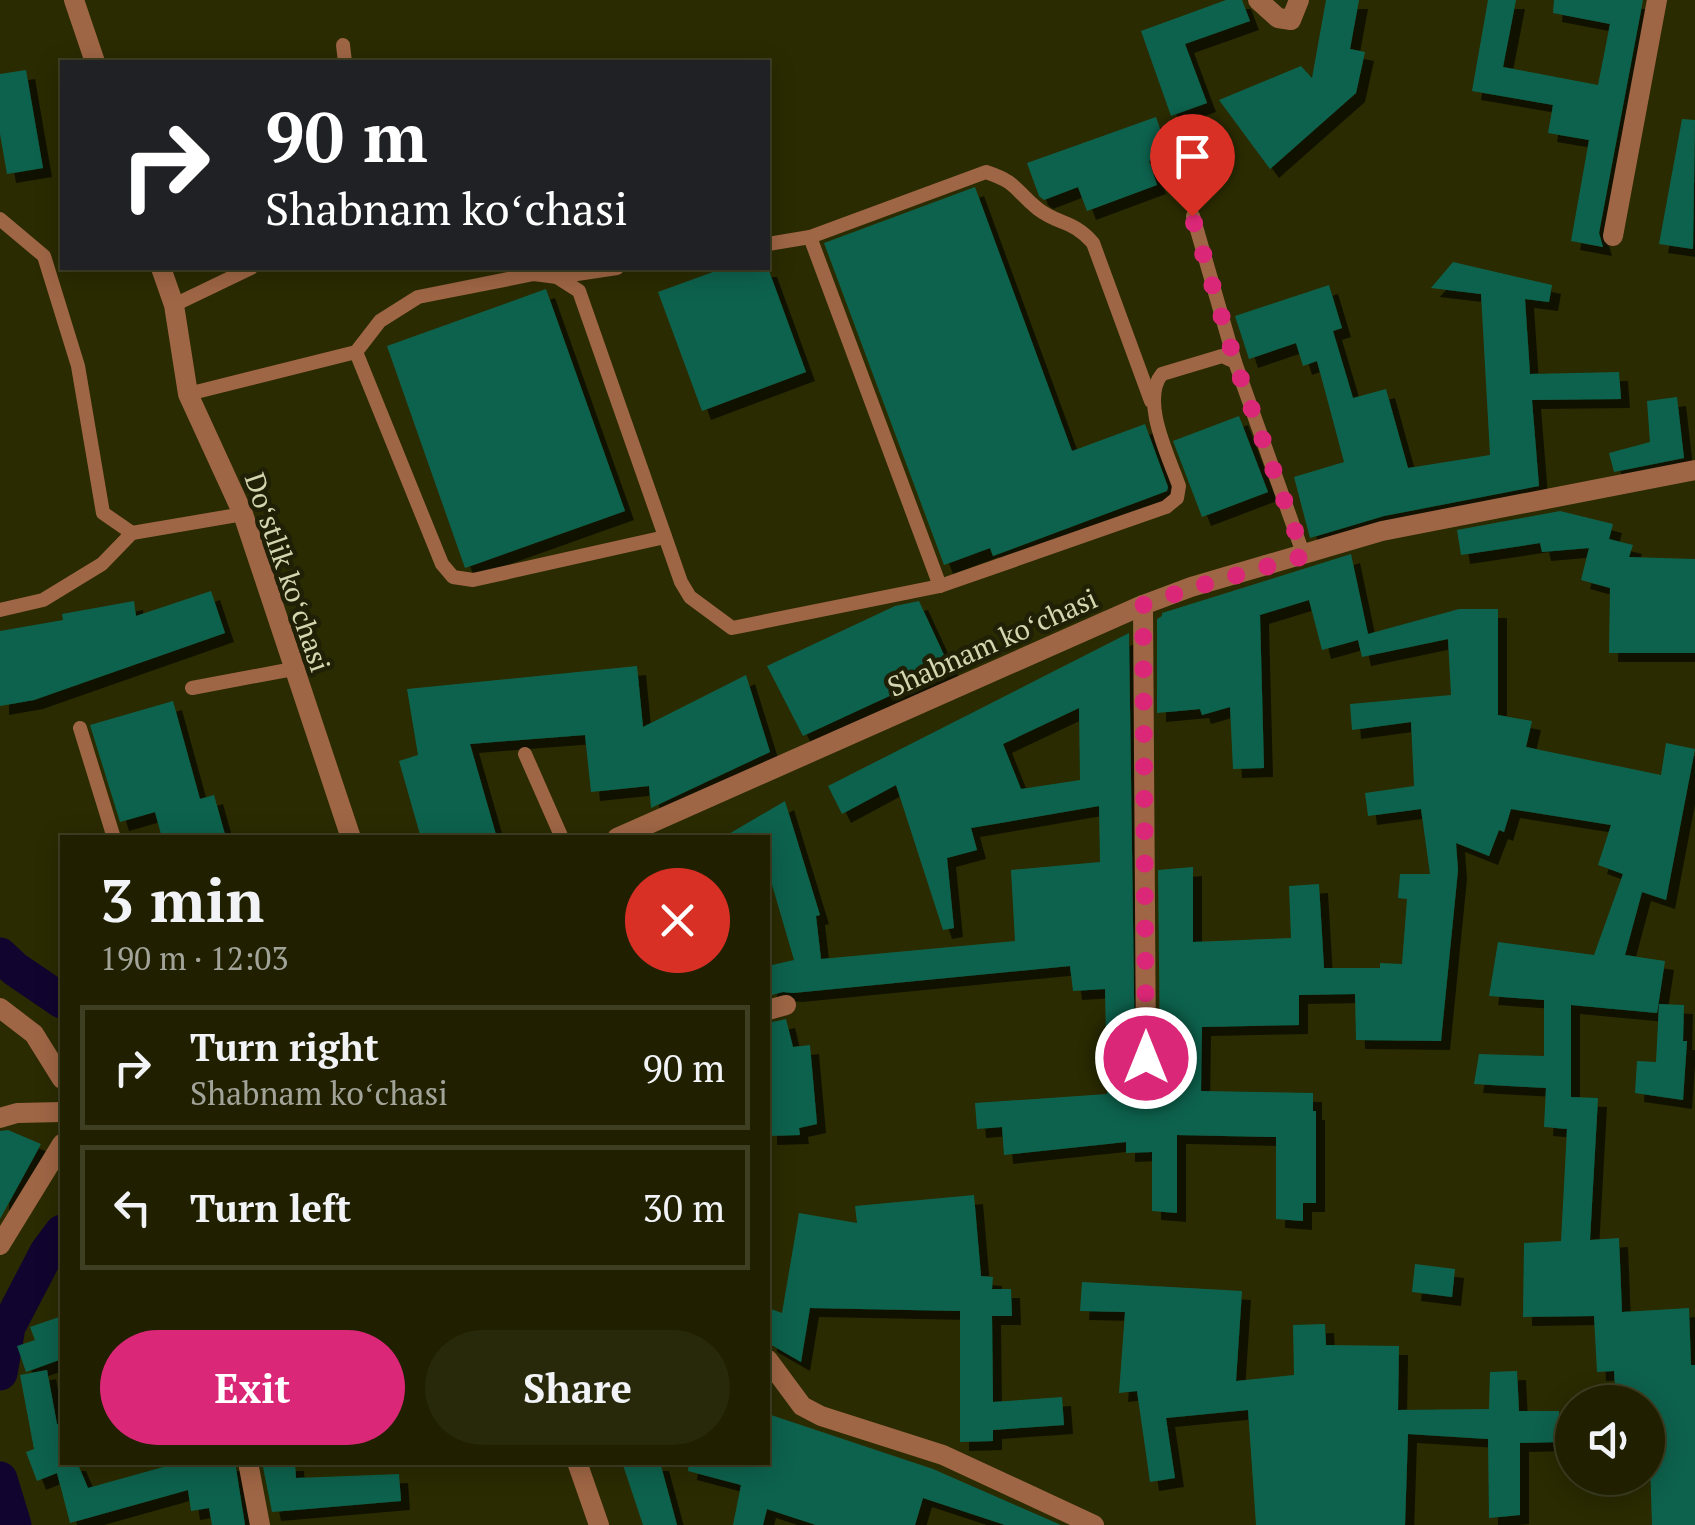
<!DOCTYPE html>
<html lang="en">
<head>
<meta charset="utf-8">
<style>
	:root { --surface:#202000; --page:#28280a; --text:#f1f3f6; --muted:#a2a399; --line:#3d3e22; --accent:#db2777 }
	body { margin:0; font-family:"PT Serif",serif; background:var(--page); color:var(--text); height:100vh; display:flex; flex-direction:column; font-size:38px; white-space:nowrap }
	* { box-sizing:border-box; margin:0 }
	p { font-size:32px; color:var(--muted) }
	.icon { flex:none; width:55px; height:55px; fill:none; stroke:currentColor; stroke-width:2; stroke-linecap:round; stroke-linejoin:round }
	.map { position:relative; flex:1; overflow:hidden }
	.side { position:absolute; left:60px; top:835px; width:710px; height:630px; display:flex; flex-direction:column; background:var(--surface); border-radius:0px; box-shadow:0 5px 25px #0003,0 0 0 2px var(--line) }
	.side>* { flex:none }
	.banner { position:absolute; left:60px; top:60px; width:710px; height:210px; border-radius:0px; box-shadow:0 5px 25px #0003,0 0 0 2px var(--line); background:#202124; color:#fff; overflow:hidden }
	.tools { position:absolute; left:1555px; top:1385px; display:grid; gap:20px }
	.tools a { display:grid; place-items:center; width:110px; height:110px; border-radius:50%; background:var(--surface); box-shadow:0 5px 25px #0003,0 0 0 2px var(--line); font-size:50px }
	.pin { position:absolute; display:grid; place-items:center; width:85px; height:85px; color:#fff; margin:-102px -42px; border-radius:50% 50% 50% 0; rotate:-45deg; box-shadow:0 0 10px #0007 }
	.pin .icon { rotate:45deg }
	.me { position:absolute; width:110px; margin:-55px; rotate:0deg; stroke-linejoin:round; filter:drop-shadow(0 0 8px #0008) }
	.turn { display:flex; align-items:center; gap:35px; height:210px; padding:0 40px; font-size:45px }
	.turn .icon { width:130px; height:130px; stroke-width:2.5 }
	.turn b { display:block; font-size:70px; line-height:85px }
	.round { display:grid; place-items:center; flex:none; width:105px; height:105px; border-radius:52px; background:var(--page) }
	.overview { display:flex; align-items:center; justify-content:space-between; height:170px; padding:0 40px }
	h1 { font-size:60px; font-weight:700; line-height:75px }
	.primary-button { display:flex; gap:20px; margin-top:auto; padding:20px 40px }
	.primary-button a { flex:1; height:115px; border-radius:60px; background:var(--accent); color:#fff; font-size:40px; font-weight:700; line-height:115px; text-align:center }
	.primary-button a+a { background:var(--page); color:var(--text) }
	ul { padding:0; list-style:none }
	li { display:flex; align-items:center; gap:30px; height:125px; margin:0 20px 15px; padding:0 20px; border:5px solid var(--line); border-radius:0px }
	li div { flex:1 }
	li b { display:block; font-size:38px }
	li em { font-style:normal }
	.map>svg:first-child { display:block }
	.lines { fill:none; stroke-linecap:round; stroke-linejoin:round }
	.canal { stroke:#11042f; stroke-width:35 }
	.building { fill:#10624d; fill-rule:evenodd; filter:url(#shadow) }
	.service { stroke:#9f6645; stroke-width:14 }
	.minor { stroke:#9f6645; stroke-width:20 }
	.tertiary { stroke:#9f6645; stroke-width:20 }
	.route { stroke:#db2777; stroke-width:18; stroke-dasharray:0 32.4 }
	.labels { text-anchor:middle; dominant-baseline:central; stroke-width:9; stroke-linejoin:round; paint-order:stroke }
	.street-label { font-size:28px; fill:#d4d6b0; stroke:#202007 }
</style>
</head>
<body>
<div class="map">
<svg width="1695" height="1525" viewBox="0 0 1695 1525">
	<defs>
		<filter id="shadow"><feDropShadow dx="9" dy="9" stdDeviation="0" flood-color="#0009"/></filter>
	</defs>
	<rect width="100%" height="100%" fill="#2a2b00"/>
	<g class="lines">
		<g class="canal">
			<polyline points="0,955 15,969 62,1001"/>
			<polyline points="0,1373 8,1327 47,1252 62,1232"/>
			<polyline points="0,1479 14,1525"/>
		</g>
	</g>
	<g class="building">
		<polygon points="1226,0 1242,0 1250,21 1185,44 1207,103 1171,116 1141,31"/>
		<polygon points="1326,0 1359,0 1350,49 1365,52 1356,93 1270,169 1219,100 1301,66 1312,78"/>
		<polygon points="1488,0 1516,0 1503,67 1598,85 1610,24 1553,13 1554,0 1643,0 1599,233 1603,247 1571,241 1589,140 1548,133 1553,105 1472,91"/>
		<polygon points="26,70 43,168 7,174 0,134 0,74"/>
		<polygon points="1156,117 1169,154 1149,161 1157,185 1087,211 1078,187 1044,200 1039,196 1027,163"/>
		<polygon points="1682,119 1695,120 1693,249 1659,244"/>
		<polygon points="975,187 1072,451 1145,424 1168,487 1167,491 993,556 990,548 944,565 824,243"/>
		<polygon points="1453,262 1552,285 1549,302 1525,299 1530,374 1619,372 1621,399 1532,400 1539,486 1384,516 1310,538 1294,477 1344,462 1317,361 1303,366 1296,343 1249,359 1235,316 1329,285 1342,328 1333,331 1353,398 1386,389 1408,468 1490,455 1481,294 1431,288"/>
		<polygon points="724,268 768,268 806,372 702,411 658,292"/>
		<polygon points="546,289 625,511 465,568 387,346"/>
		<polygon points="1677,397 1684,458 1614,472 1609,453 1650,442 1647,401"/>
		<polygon points="1239,416 1268,492 1202,517 1173,441"/>
		<polygon points="1560,511 1613,524 1609,539 1633,545 1629,557 1695,559 1695,653 1609,653 1610,588 1581,580 1589,548 1542,552 1540,543 1461,555 1457,530"/>
		<path d="M1351,554l17,80 91,-25h39v106l34,6 -6,26 135,28 5,-32 29,6 -29,151 -24,-8 -17,63 40,6 -8,52 -86,-8v92l27,1 -8,142 29,-2 3,74 67,-4 2,57h4v160h-43l-4,-123h-32l-2,-31 -17,1 -3,-56 -71,1 1,-74 37,-2 6,-112 -23,-2 2,-39 -72,-4 5,-30 65,2v-56l-55,-4 9,-54 96,13 29,-81 -25,-9 13,-40 -100,-16 -7,23 -5,-2 -10,26 -33,-13 2,27 -17,171 -85,-1 -1,-46 -56,1v30l-97,2 -1,64 112,2v18h3v92h-13v18l-27,-2v-82l-99,-2v78l-25,-2v-59l-26,1v-11l-122,13 -2,-28 -25,2 -2,-26 132,-9 -2,-105 -32,2 -3,-25 -277,27 -10,-1 -15,4v-30l26,-6 -26,-89v-33h-46l63,-37 35,114 -4,1 5,43 194,-18 -4,-71 89,-8 -1,-56 -128,22 6,22 -30,8 7,70 -11,2 -47,-145 -54,29 -14,-28 301,-153 6,433 5,4h12l8,-12 -2,-188 35,-3v75l98,-4 -2,-52 30,-2 5,84h56v-5l22,1 5,-65 -9,-1 2,-24h30l-9,-65 -53,7 -3,-23 49,-7 -3,-64 -59,8 -2,-26 101,-9 -3,-56 -86,18 -4,-17 -36,10 -13,-50 -49,15 4,153 -31,1 -3,-62 -28,8 -2,-6 -43,4v-94l5,-3v-3zM1079,708l1,72 -59,9 -18,-45z"/>
		<polygon points="211,591 225,633 34,700 0,706 0,631 63,620 62,614 134,601 136,616"/>
		<polygon points="919,601 950,668 803,736 767,666 895,606"/>
		<polygon points="637,666 643,727 746,675 770,752 651,808 649,786 591,792 585,735 470,744 497,838 421,838 399,761 418,755 407,689"/>
		<polygon points="173,701 200,799 214,795 226,838 162,838 155,812 120,822 90,725"/>
		<polygon points="1659,1004 1684,1005 1683,1041 1687,1041 1683,1100 1635,1093 1637,1061 1656,1062"/>
		<polygon points="786,1019 793,1047 810,1045 817,1124 799,1128 800,1135 768,1136 768,1023"/>
		<polygon points="8,1130 41,1144 0,1219 0,1131"/>
		<polygon points="974,1195 981,1276 993,1277 992,1289 1011,1289 1012,1316 992,1316 993,1402 1062,1397 1064,1425 993,1430 993,1441 960,1442 960,1311 810,1308 801,1362 768,1343 768,1308 782,1313 799,1213 857,1223 855,1206"/>
		<polygon points="1415,1264 1455,1269 1452,1297 1412,1292"/>
		<polygon points="1082,1282 1242,1291 1236,1381 1294,1375 1293,1325 1325,1324 1326,1345 1399,1346 1398,1410 1489,1409 1490,1372 1517,1371 1519,1411 1559,1411 1560,1442 1520,1443 1520,1515 1489,1518 1488,1439 1408,1434 1405,1525 1256,1525 1248,1410 1166,1418 1175,1478 1150,1482 1137,1391 1119,1393 1125,1312 1080,1311"/>
		<polygon points="62,1316 62,1359 26,1372 17,1346 35,1340 30,1327"/>
		<polygon points="47,1370 57,1424 62,1424 62,1462 77,1462 88,1488 181,1462 235,1462 245,1525 212,1525 209,1508 191,1511 188,1490 70,1523 57,1473 37,1481 26,1452 34,1449 20,1375"/>
		<polygon points="768,1414 933,1469 1061,1525 1005,1525 923,1498 915,1525 816,1525 767,1509 763,1525 733,1525 741,1485 688,1471 689,1462 768,1462"/>
		<polygon points="262,1462 295,1462 296,1478 399,1474 401,1501 272,1512"/>
		<polygon points="622,1462 660,1462 677,1525 643,1525"/>
	</g>
	<g class="lines">
		<g class="service">
			<polyline points="343,45 345,62"/>
			<polyline points="1193,216 1235,362"/>
			<polyline points="0,219 44,256 78,366 103,513 132,533"/>
			<path d="M810,237l176,-65c33,11 28,18 52,37 21,16 35,11 55,34l58,158"/>
			<polyline points="768,244 810,237 940,586"/>
			<polyline points="557,277 617,268"/>
			<polyline points="174,305 251,268"/>
			<polyline points="356,352 442,564 453,577 473,580 665,537"/>
			<path d="M188,394l168,-42 24,-31 38,-24 116,-23 23,3 22,14 102,291 9,15 42,31 208,-42 226,-79 11,-9 2,-12c-10,-29 -39,-86 -17,-112l60,-18 13,6 69,194"/>
			<polyline points="0,610 43,600 102,564 132,533 243,514"/>
			<polyline points="192,688 293,669"/>
			<polyline points="80,728 114,838"/>
			<polyline points="525,754 562,838"/>
		</g>
		<g class="minor">
			<polyline points="1258,0 1278,18 1291,20 1299,0"/>
			<polyline points="1613,236 1657,0"/>
			<polyline points="1143,605 1146,1058"/>
			<polyline points="617,838 1143,605 1191,587 1382,531 1695,470"/>
			<polyline points="0,1008 34,1034 62,1079"/>
			<polyline points="768,1010 786,1005"/>
			<polyline points="0,1245 62,1144"/>
			<polyline points="768,1360 802,1406 821,1416 943,1455 1094,1525"/>
			<polyline points="248,1462 260,1525"/>
		</g>
		<g class="tertiary">
			<polyline points="74,0 95,62"/>
			<polyline points="161,268 174,305 188,394 243,514 351,838"/>
			<polyline points="0,1118 17,1113 62,1112"/>
			<polyline points="577,1462 599,1525"/>
		</g>
	</g>
	<g class="lines">
		<polyline class="route" points="1146,1058 1143,605 1192,588 1304,556 1235,362 1192,216"/>
	</g>
	<g class="labels">
		<g class="street-label">
			<text transform="translate(288 572) rotate(71)">Doʻstlik koʻchasi</text>
			<text transform="translate(992 642) rotate(-24)">Shabnam koʻchasi</text>
		</g>
	</g>
</svg>
<div class="tools">
<a><svg class="icon" aria-label="sound" viewBox="0 0 24 24"><path d="M4 9h4l5-4v14l-5-4H4zM17 9q2 3 0 6"/></svg></a>
</div>
<div class="pin" style="left:1192px;top:216px;background:#d93025"><svg class="icon" aria-label="arrive" viewBox="0 0 24 24"><path d="M6 21V4h12l-3 4 3 4H6"/></svg></div>
<svg class="me" style="left:1146px;top:1058px" viewBox="-20 -20 40 40"><circle r="17" fill="#db2777" stroke="#fff" stroke-width="3"/><path d="M0-11L8 9 0 5-8 9z" fill="#fff"/></svg>
<div class="banner">
<div class="turn"><svg class="icon" aria-label="right" viewBox="0 0 24 24"><path d="M7 20v-9h11M14 6l5 5-5 5"/></svg><div><b>90 m</b>Shabnam koʻchasi</div></div>
</div>
<section class="side">
<div class="overview"><div><h1>3 min</h1><p>190 m · 12:03</p></div><a class="round" style="background:#d93025;color:#fff"><svg class="icon" aria-label="close" viewBox="0 0 24 24"><path d="M6 6l12 12M18 6L6 18"/></svg></a></div>
<ul>
<li><svg class="icon" aria-label="right" viewBox="0 0 24 24"><path d="M7 20v-9h11M14 6l5 5-5 5"/></svg><div><b>Turn right</b><p>Shabnam koʻchasi</p></div><em>90 m</em></li>
<li><svg class="icon" aria-label="left" viewBox="0 0 24 24"><path d="M17 20v-9H6M10 6l-5 5 5 5"/></svg><div><b>Turn left</b></div><em>30 m</em></li>
</ul>
<div class="primary-button"><a>Exit</a><a>Share</a></div>
</section>
</div>
</body>
</html>
